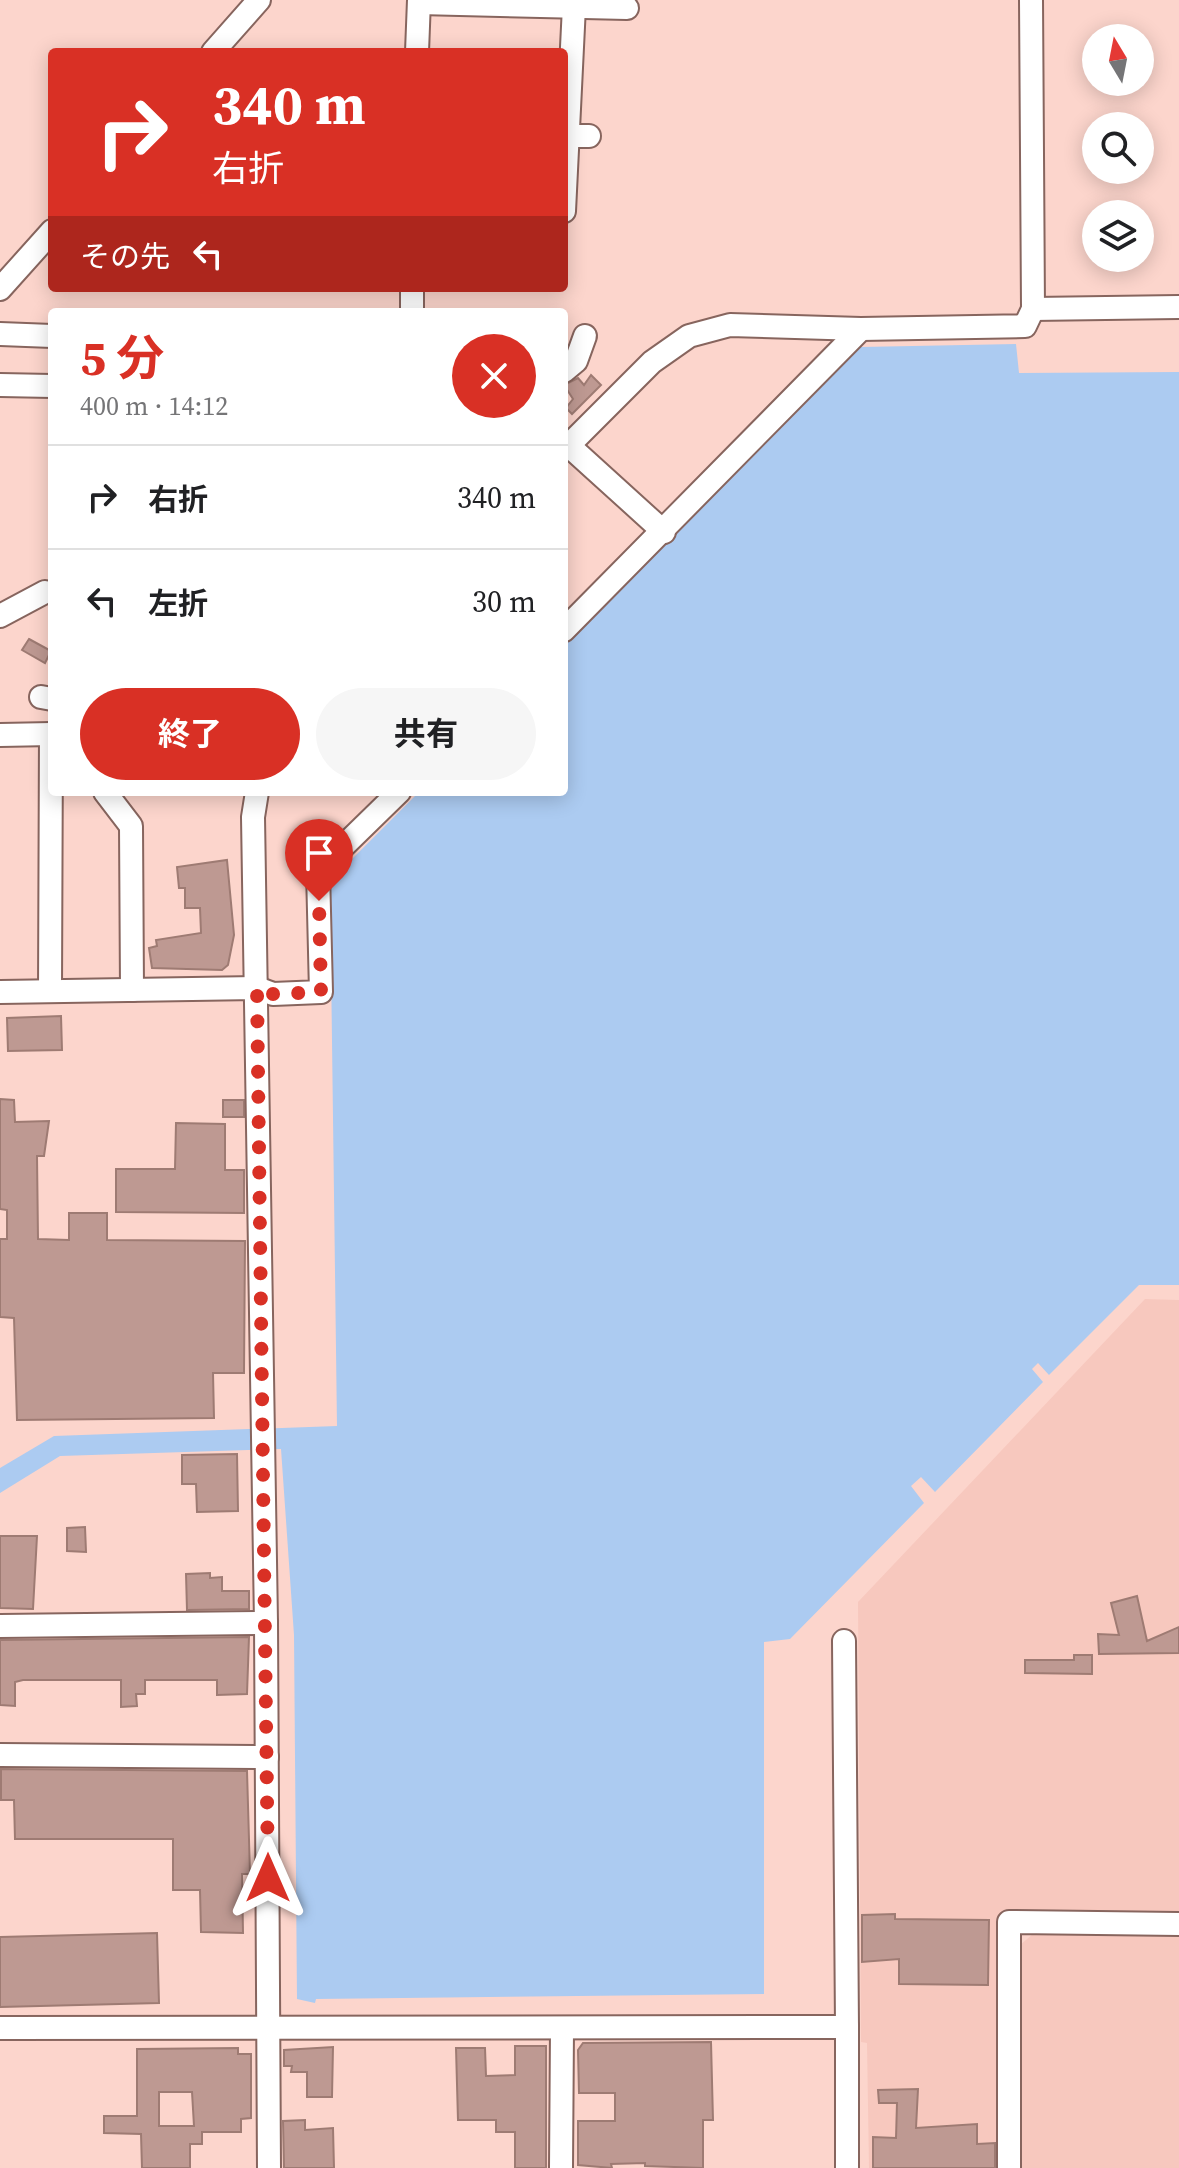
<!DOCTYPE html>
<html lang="ja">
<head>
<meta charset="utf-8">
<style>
	:root { --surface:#fff; --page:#f6f6f6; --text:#202124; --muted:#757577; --line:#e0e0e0; --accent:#d93025 }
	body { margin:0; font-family:"Source Serif 4","Noto Sans JP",serif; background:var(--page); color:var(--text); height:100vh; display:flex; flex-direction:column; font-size:30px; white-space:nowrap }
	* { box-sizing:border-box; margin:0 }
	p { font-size:26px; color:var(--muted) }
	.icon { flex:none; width:44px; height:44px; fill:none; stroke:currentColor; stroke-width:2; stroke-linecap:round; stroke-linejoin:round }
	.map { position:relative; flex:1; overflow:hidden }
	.details { position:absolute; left:48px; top:308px; width:520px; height:488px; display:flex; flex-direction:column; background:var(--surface); border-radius:8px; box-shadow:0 4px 20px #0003 }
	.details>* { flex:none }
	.guide { position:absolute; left:48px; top:48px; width:520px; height:244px; border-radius:8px; box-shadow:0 4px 20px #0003; background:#d93025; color:#fff; overflow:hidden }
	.needle { width:52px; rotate:350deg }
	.buttons { position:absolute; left:1082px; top:24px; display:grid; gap:16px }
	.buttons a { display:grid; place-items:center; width:72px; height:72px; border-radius:50%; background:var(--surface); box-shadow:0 4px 20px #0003; font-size:40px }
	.pin { position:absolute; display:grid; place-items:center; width:68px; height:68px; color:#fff; margin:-82px -34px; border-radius:50% 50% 50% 0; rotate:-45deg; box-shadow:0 0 8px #0007 }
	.pin .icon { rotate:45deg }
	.me { position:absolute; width:88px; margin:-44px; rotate:0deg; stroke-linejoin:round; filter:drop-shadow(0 0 6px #0008) }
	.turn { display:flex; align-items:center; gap:28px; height:168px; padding:0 32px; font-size:36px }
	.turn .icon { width:104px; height:104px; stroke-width:2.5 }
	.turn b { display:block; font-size:56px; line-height:68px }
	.then { display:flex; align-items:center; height:76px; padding:0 32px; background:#0003; gap:16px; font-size:30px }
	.round { display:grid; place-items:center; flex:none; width:84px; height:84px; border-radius:42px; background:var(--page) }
	.headline { display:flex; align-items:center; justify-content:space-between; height:136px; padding:0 32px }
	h1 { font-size:48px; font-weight:700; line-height:60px; color:var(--accent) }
	.primary-button { display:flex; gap:16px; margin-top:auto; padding:16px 32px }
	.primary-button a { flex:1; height:92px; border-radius:48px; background:var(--accent); color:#fff; font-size:32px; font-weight:700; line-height:92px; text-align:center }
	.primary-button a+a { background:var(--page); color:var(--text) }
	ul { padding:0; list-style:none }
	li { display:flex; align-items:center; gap:24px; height:104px; padding:0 32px; border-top:2px solid var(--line) }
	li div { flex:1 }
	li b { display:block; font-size:30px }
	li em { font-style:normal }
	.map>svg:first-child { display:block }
	.built { fill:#f7c8be }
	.water { fill:#accbf1 }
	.building { fill:#be9992; stroke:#9e7b73; stroke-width:2; fill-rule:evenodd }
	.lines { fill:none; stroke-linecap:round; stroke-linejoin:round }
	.minor-casing { stroke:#87655e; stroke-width:26 }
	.minor { stroke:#fff; stroke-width:22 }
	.route { stroke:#d93025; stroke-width:14; stroke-dasharray:0 25.2 }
</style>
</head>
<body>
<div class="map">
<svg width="1179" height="2168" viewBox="0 0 1179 2168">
	<rect width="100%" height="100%" fill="#fcd5cc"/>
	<g class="built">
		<polygon points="1145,1299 1179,1300 1179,1913 998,1916 1000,2168 869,2168 867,2043 861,2042 858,1602"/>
		<polygon points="1179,1933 1179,2168 1022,2168 1019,1946 1033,1934"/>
	</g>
	<polygon class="water" points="1016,344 1019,373 1179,372 1179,1285 1139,1285 1049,1375 1038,1363 1032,1369 1043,1382 935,1492 921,1477 911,1486 924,1503 790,1639 764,1642 764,1994 316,1999 315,2003 297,1999 294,1635 281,1449 60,1456 0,1493 0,1468 54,1436 337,1426 330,887 323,882 332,872 336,875 419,792 564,792 564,646 861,347"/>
	<g class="building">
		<polygon points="591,375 601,385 572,414 566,408 573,399 564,385 578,378 584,385"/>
		<polygon points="29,639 51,651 45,663 22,650"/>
		<polygon points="227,860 234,935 228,965 222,970 152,968 149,948 157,946 156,940 201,933 200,908 185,908 185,888 179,888 177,867"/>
		<polygon points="61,1016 62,1050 8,1051 7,1018"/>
		<polygon points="0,1099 14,1100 15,1122 49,1121 44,1156 37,1156 38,1239 69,1240 69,1213 107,1213 107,1240 245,1241 244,1373 213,1373 214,1418 17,1420 14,1318 0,1317 0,1239 7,1239 7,1210 0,1209"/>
		<rect x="223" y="1100" width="21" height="17"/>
		<polygon points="176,1123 225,1124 225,1170 244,1170 244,1213 116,1212 116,1169 175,1169"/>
		<polygon points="237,1454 238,1511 197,1512 196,1484 182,1484 182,1455"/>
		<polygon points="85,1527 86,1552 67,1551 67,1528"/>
		<polygon points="0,1536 37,1536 33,1609 0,1608"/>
		<polygon points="210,1573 210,1578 222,1577 222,1591 249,1591 249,1609 187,1610 186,1574"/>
		<polygon points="1137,1596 1147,1641 1179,1627 1179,1653 1099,1654 1098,1634 1119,1635 1111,1603"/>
		<polygon points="249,1637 247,1694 217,1695 217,1680 145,1680 145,1694 136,1694 137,1706 121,1707 121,1680 23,1680 15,1682 15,1706 0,1705 0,1640"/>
		<polygon points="1074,1655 1092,1655 1092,1674 1025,1673 1025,1660 1074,1660"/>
		<polygon points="1,1769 247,1771 250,1874 242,1874 243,1933 201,1932 200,1890 173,1890 173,1839 15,1839 14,1800 1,1800"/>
		<polygon points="895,1914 895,1919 989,1920 988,1985 899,1984 899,1959 862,1962 862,1915"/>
		<polygon points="157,1933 159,2003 0,2007 0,1937"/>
		<polygon points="711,2042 713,2120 703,2120 703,2168 645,2166 645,2163 611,2164 612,2168 578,2165 578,2121 615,2121 615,2093 579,2093 578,2050 583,2043"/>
		<polygon points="515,2046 546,2046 546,2168 515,2168 515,2132 496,2132 496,2120 458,2120 456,2048 485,2048 486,2076 515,2075"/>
		<polygon points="333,2047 332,2097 307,2097 307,2072 291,2072 292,2066 284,2066 284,2050"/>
		<path d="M238,2048v6h13v64l-10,1v13h-39v12h-12v24h-48l-1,-34 -37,-1v-17h33v-67zM159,2092h33l2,34h-35z"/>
		<polygon points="918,2089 916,2128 977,2124 977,2144 995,2143 995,2168 873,2168 873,2137 896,2138 897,2103 879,2103 878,2090"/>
		<polygon points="305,2120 305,2130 333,2128 334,2168 284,2168 283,2121"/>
	</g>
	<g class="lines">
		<defs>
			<g id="minor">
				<polyline points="419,3 627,8"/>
				<polyline points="213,52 259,0"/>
				<polyline points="417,52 419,0"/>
				<polyline points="564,136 589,136"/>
				<polyline points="564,211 574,6"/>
				<polyline points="0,289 52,231"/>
				<polyline points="1033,309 1179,307"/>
				<polyline points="412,312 412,288"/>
				<polyline points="0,334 52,336"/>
				<polyline points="564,371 576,361 585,336"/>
				<polyline points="0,385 52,386"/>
				<polyline points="568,445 664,532"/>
				<polyline points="564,450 652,362 689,336 730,325 861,329 1025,326 1033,309 1031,0"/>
				<polyline points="0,616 45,592"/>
				<polyline points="564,630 861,329"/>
				<polyline points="41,697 52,699"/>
				<polyline points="0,735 52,734"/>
				<polyline points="105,792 131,826 132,990"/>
				<polyline points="257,792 253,817 266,1623 269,2168"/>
				<polyline points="50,991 51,734"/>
				<polyline points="0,992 257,988 273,994 321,992 318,871 399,792"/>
				<polyline points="0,1626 266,1623"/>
				<polyline points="844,1641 847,2027"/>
				<polyline points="0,1755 267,1757"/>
				<polyline points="0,2028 847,2027 847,2168"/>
				<polyline points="561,2168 562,2029"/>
				<polyline points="1009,2168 1009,1922 1179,1924"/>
			</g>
		</defs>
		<use href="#minor" class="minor-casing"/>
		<use href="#minor" class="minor"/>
	</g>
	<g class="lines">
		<polyline class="route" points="268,1878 257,988 273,994 321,992 319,901"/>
	</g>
</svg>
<div class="buttons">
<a><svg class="needle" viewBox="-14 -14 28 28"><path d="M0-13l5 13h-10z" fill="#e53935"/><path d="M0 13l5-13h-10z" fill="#757577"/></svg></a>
<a><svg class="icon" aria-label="search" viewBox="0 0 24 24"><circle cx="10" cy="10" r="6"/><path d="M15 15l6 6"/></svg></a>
<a><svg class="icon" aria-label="layers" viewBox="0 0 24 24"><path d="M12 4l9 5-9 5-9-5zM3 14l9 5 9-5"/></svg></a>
</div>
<div class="pin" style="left:319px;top:901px;background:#d93025"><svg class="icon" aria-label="arrive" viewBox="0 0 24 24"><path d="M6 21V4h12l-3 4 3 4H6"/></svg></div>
<svg class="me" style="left:268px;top:1878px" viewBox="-20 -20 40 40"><path d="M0-17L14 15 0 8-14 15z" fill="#d93025" stroke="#fff" stroke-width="4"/></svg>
<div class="guide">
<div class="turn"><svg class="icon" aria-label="right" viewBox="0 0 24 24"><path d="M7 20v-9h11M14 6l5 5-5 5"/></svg><div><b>340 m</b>右折</div></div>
<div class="then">その先<svg class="icon" aria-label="left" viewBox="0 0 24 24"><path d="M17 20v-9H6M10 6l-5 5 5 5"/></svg></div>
</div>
<section class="details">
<div class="headline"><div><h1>5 分</h1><p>400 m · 14:12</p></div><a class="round" style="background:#d93025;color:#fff"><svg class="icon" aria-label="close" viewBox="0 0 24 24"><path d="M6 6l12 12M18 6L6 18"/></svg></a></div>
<ul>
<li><svg class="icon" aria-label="right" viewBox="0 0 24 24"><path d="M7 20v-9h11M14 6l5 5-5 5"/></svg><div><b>右折</b></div><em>340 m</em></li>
<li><svg class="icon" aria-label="left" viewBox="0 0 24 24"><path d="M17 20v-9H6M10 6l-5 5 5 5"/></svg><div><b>左折</b></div><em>30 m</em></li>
</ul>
<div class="primary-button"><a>終了</a><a>共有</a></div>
</section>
</div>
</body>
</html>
